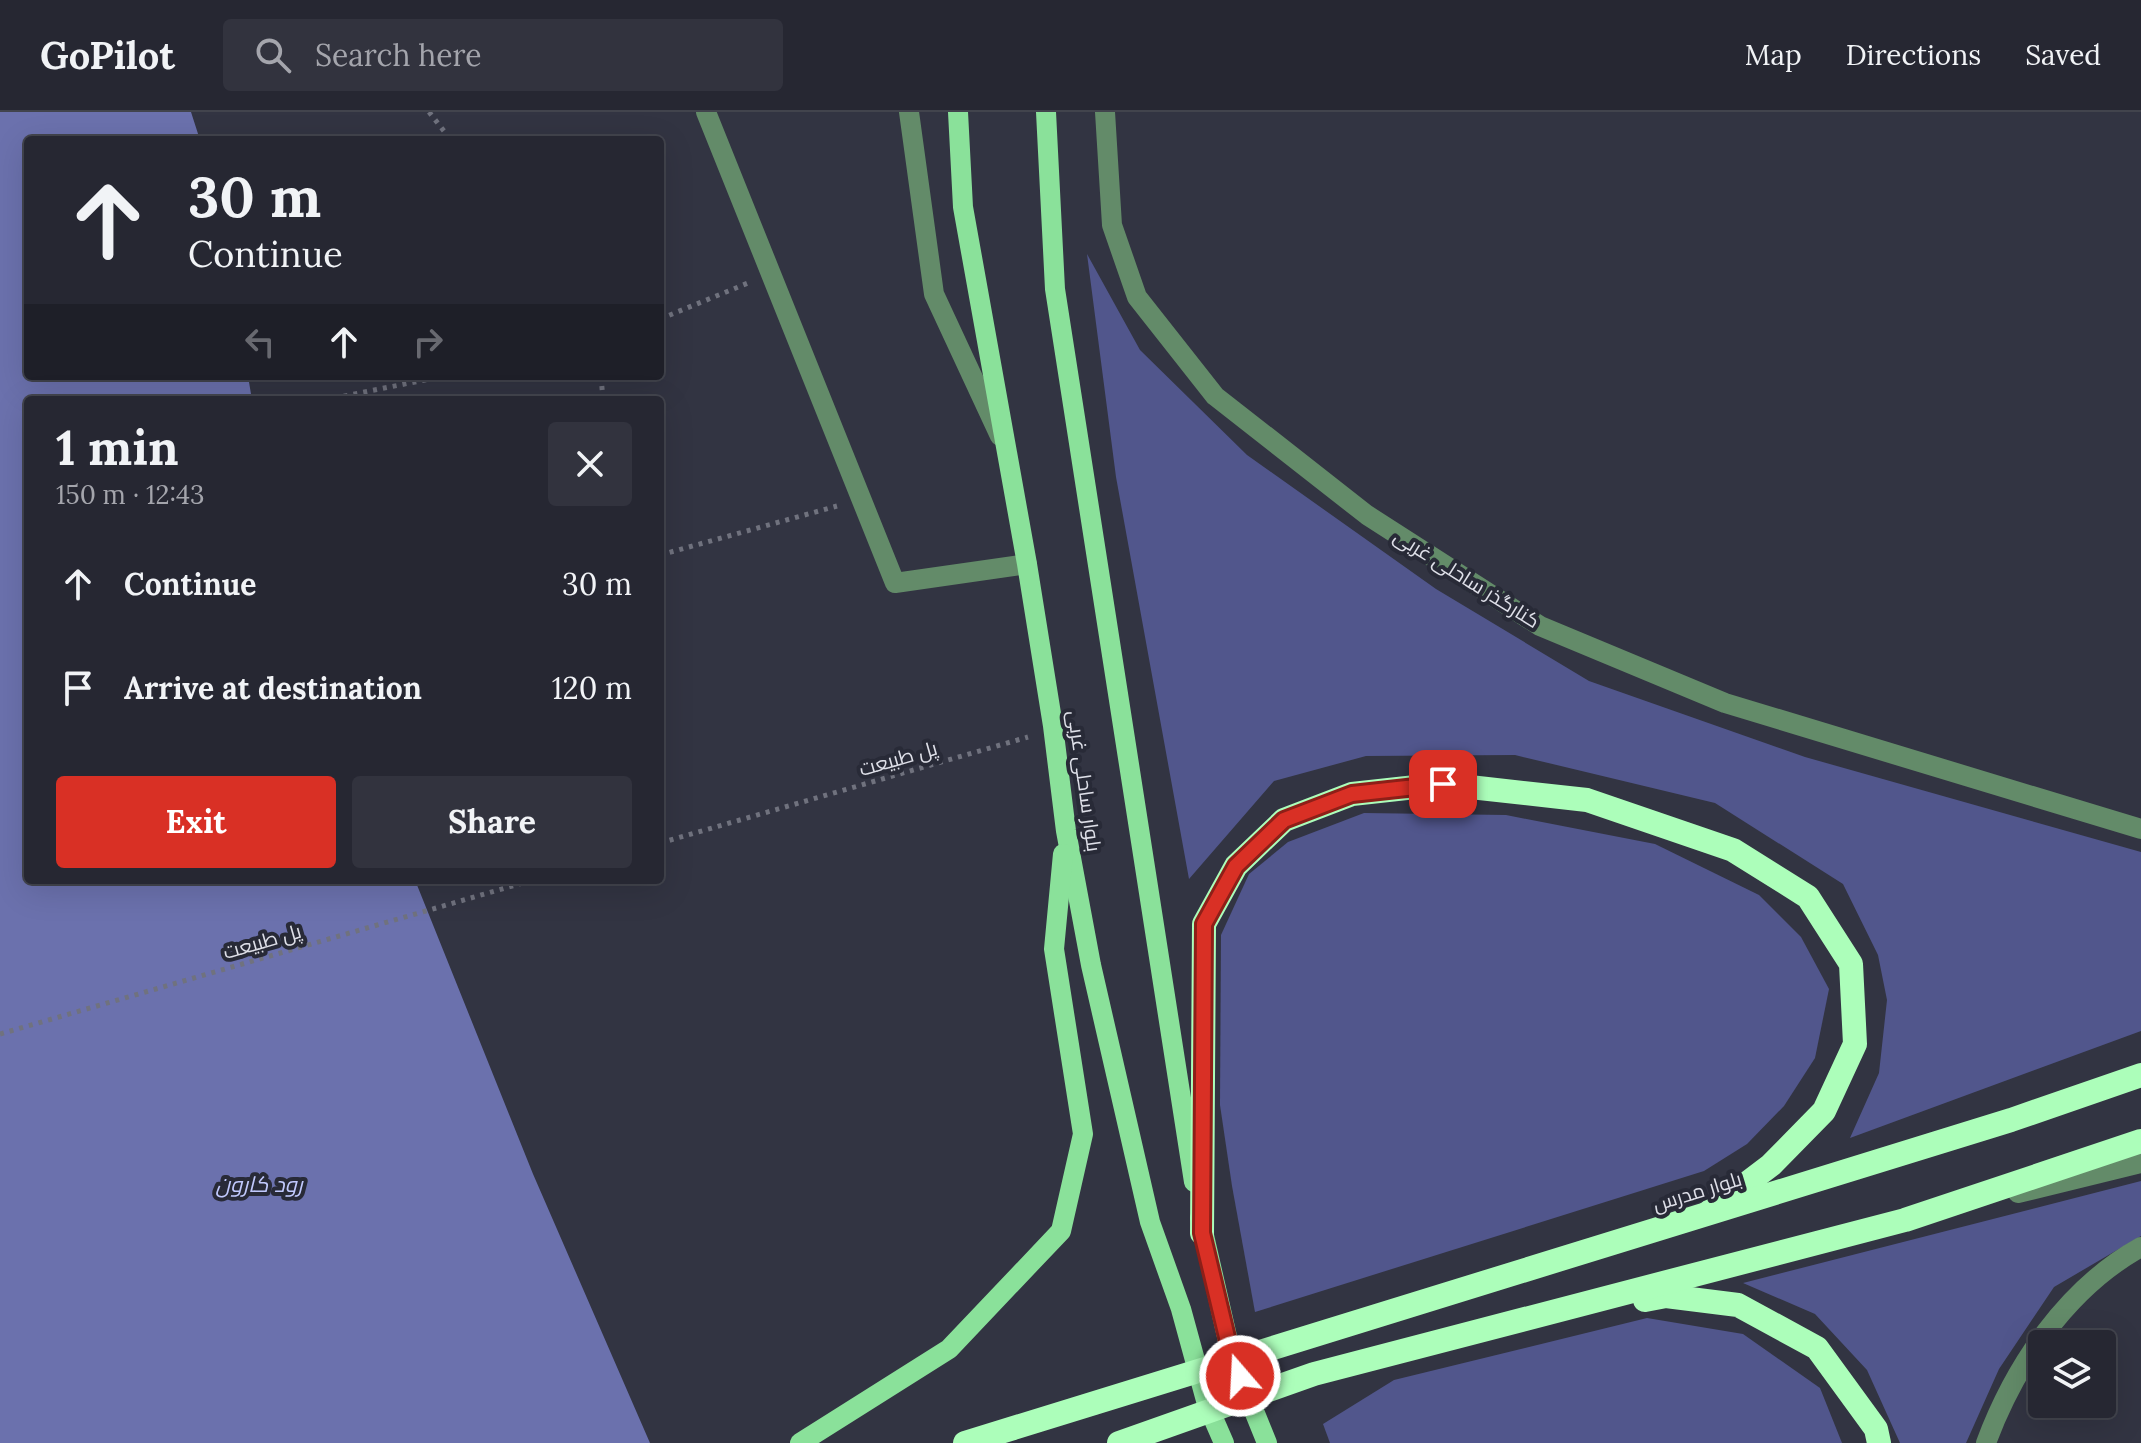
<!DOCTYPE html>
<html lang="en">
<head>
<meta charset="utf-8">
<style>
	:root { --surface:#262732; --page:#32333e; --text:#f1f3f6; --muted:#a4a5ac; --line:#42444d; --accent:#d93025 }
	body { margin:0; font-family:Lora,Cairo,serif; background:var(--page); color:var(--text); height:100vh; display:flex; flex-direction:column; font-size:30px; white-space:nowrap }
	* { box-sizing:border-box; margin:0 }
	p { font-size:26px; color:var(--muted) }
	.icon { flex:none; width:44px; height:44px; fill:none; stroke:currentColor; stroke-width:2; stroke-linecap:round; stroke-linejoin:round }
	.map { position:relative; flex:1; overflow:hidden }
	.panel { position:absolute; left:24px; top:284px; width:640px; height:488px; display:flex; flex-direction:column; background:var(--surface); border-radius:8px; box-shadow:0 8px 32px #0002,0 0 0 2px var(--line) }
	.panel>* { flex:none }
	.banner { position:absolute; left:24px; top:24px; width:640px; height:244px; border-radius:8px; box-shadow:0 8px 32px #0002,0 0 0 2px var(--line); background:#262732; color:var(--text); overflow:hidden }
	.fabs { position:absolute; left:2028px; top:1218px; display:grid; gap:16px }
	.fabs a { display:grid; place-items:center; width:88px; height:88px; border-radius:8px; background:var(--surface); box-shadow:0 8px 32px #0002,0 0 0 2px var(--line); font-size:40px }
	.pin { position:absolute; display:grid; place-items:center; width:68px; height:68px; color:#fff; margin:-34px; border-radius:16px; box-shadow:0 4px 12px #0006 }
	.me { position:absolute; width:88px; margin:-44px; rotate:341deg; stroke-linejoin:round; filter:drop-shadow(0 0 6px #0008) }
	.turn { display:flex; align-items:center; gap:28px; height:168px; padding:0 32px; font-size:36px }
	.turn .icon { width:104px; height:104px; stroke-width:2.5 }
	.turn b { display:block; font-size:56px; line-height:68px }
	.lanes { display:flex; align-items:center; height:76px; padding:0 32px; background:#0003; justify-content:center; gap:40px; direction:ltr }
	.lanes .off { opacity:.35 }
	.round { display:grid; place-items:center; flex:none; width:84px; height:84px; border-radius:8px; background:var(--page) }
	.overview { display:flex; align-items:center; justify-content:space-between; height:136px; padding:0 32px }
	h1 { font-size:48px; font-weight:700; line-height:60px }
	.action { display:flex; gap:16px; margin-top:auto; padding:16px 32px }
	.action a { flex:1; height:92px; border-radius:8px; background:var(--accent); color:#fff; font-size:32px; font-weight:700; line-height:92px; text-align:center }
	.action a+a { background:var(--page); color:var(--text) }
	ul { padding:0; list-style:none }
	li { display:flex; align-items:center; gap:24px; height:104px; padding:0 32px }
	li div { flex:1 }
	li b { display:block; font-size:30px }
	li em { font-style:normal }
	header { display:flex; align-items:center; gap:48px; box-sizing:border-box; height:112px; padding:0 40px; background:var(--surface); border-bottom:2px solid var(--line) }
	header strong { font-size:38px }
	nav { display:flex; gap:44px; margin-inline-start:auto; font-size:28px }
	.search { width:560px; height:72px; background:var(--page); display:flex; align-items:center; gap:20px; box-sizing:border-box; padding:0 28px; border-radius:8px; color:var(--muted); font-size:30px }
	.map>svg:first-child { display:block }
	.grass { fill:#51568c }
	.water { fill:#6b71ad }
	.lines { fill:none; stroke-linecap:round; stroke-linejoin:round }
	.path { stroke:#70727e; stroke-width:5; stroke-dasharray:4 6; stroke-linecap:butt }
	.minor { stroke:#638b69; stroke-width:20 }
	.major { stroke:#8ae19a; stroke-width:20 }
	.highway { stroke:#acfeba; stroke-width:24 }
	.route-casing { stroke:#8d1f18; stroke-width:20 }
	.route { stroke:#d93025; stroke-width:14 }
	.labels { text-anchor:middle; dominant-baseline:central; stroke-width:8; stroke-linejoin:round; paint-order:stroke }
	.street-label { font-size:20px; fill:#dfe0e9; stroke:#282a37 }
	.water-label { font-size:22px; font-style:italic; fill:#c1c9fd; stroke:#282a37 }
</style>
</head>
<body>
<header>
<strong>GoPilot</strong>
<div class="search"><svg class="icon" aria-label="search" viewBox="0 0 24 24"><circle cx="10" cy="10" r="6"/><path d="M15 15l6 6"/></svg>Search here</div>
<nav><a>Map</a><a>Directions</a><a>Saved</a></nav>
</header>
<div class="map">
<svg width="2141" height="1331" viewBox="0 0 2141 1331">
	<rect width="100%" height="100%" fill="#323442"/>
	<g class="grass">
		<polygon points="1087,142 1140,238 1247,343 1436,477 1589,569 1805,645 2141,740 2141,919 1850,1026 1879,961 1887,888 1878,843 1843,772 1715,691 1515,643 1366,644 1274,669 1189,767 1116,365"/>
		<polygon points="1364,701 1506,703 1655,732 1759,783 1801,825 1829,877 1815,946 1784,994 1747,1032 1704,1059 1255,1200 1232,1074 1220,993 1221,823 1249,762 1288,730"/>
		<polygon points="2141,1069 2141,1124 2054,1175 1999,1257 1966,1331 1900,1331 1867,1258 1815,1202 1743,1171"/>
		<polygon points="1647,1206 1743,1222 1820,1276 1842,1331 1330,1331 1323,1312 1394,1268"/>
	</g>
	<polygon class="water" points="0,0 191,0 200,28 28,28 28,264 248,264 252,288 28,288 28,768 415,768 533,1062 650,1331 0,1331"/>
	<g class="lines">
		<g class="path">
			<polyline points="429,0 451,28"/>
			<polyline points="660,207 748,171"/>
			<polyline points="601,264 603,288"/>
			<polyline points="324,288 445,264"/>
			<polyline points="660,443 837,394"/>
			<polyline points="660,731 1028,625"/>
			<polyline points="0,922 533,768"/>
		</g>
		<g class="minor">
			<polyline points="706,0 895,471 1027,452"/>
			<polyline points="909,0 934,182 1000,324"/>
			<polyline points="1105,0 1112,113 1137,185 1215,284 1367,403 1540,514 1725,591 2141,717"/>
			<polyline points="2018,1081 2141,1051"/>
			<path d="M1986,1331c29,-78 81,-155 155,-196"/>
		</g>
		<g class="major">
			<polyline points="958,0 963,95 1027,452 1053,614 1066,719 1091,853 1150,1110 1181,1197 1207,1292 1224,1331"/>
			<polyline points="1046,0 1055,177 1194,1070"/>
			<polyline points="1200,1106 1231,1242 1267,1331"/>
			<polyline points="800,1331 949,1237 1061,1119 1083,1022 1054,837 1063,742"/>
		</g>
		<g class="highway">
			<polyline points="1202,1121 1204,812 1236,754 1284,708 1352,682 1443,672 1587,688 1733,738 1808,785 1851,852 1855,932 1824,999 1771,1053 1709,1100"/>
			<polyline points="1645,1188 1666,1184 1738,1193 1817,1236 1876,1317 1879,1331"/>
			<polyline points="965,1331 2011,1008 2141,963"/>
			<polyline points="1119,1331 1314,1262 1905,1108 2141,1029"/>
		</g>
	</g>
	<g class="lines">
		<defs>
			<polyline id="route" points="1240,1264 1231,1242 1202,1121 1204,812 1236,754 1284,708 1352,682 1443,672"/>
		</defs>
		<use href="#route" class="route-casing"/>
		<use href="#route" class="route"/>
	</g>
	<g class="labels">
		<g class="street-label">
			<text transform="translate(1467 466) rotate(32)">کنارگذر ساحلی غربی</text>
			<text transform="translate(898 646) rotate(-16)">پل طبیعت</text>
			<text transform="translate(1085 669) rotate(82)">بلوار ساحلی غربی</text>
			<text transform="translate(262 829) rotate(-16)">پل طبیعت</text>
			<text transform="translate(1697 1079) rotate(-17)">بلوار مدرس</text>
		</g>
		<g class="water-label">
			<text x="259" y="1072">رود کارون</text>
		</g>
	</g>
</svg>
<div class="fabs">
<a><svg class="icon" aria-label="layers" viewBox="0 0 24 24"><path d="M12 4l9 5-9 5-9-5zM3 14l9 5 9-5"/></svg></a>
</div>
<div class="pin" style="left:1443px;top:672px;background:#d93025"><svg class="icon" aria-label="arrive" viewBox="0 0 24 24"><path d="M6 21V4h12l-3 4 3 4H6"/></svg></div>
<svg class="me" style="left:1240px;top:1264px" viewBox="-20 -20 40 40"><circle r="17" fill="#d93025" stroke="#fff" stroke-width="3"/><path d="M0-11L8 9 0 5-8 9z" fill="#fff"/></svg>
<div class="banner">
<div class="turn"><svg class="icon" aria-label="ahead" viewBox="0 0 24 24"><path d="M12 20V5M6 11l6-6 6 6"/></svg><div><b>30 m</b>Continue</div></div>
<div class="lanes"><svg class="icon off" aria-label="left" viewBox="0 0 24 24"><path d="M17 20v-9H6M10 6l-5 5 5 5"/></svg><svg class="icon" aria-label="ahead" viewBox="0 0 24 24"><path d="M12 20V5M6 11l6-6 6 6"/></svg><svg class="icon off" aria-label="right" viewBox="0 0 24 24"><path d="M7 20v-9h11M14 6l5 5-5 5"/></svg></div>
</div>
<section class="panel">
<div class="overview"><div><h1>1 min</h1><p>150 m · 12:43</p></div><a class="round"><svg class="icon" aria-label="close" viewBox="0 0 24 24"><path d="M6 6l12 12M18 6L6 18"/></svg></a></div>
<ul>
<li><svg class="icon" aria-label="ahead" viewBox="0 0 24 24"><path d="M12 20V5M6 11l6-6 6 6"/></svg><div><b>Continue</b></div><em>30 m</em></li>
<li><svg class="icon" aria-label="arrive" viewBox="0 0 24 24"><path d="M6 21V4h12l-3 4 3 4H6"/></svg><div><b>Arrive at destination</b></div><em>120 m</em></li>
</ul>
<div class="action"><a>Exit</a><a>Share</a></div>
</section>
</div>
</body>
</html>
